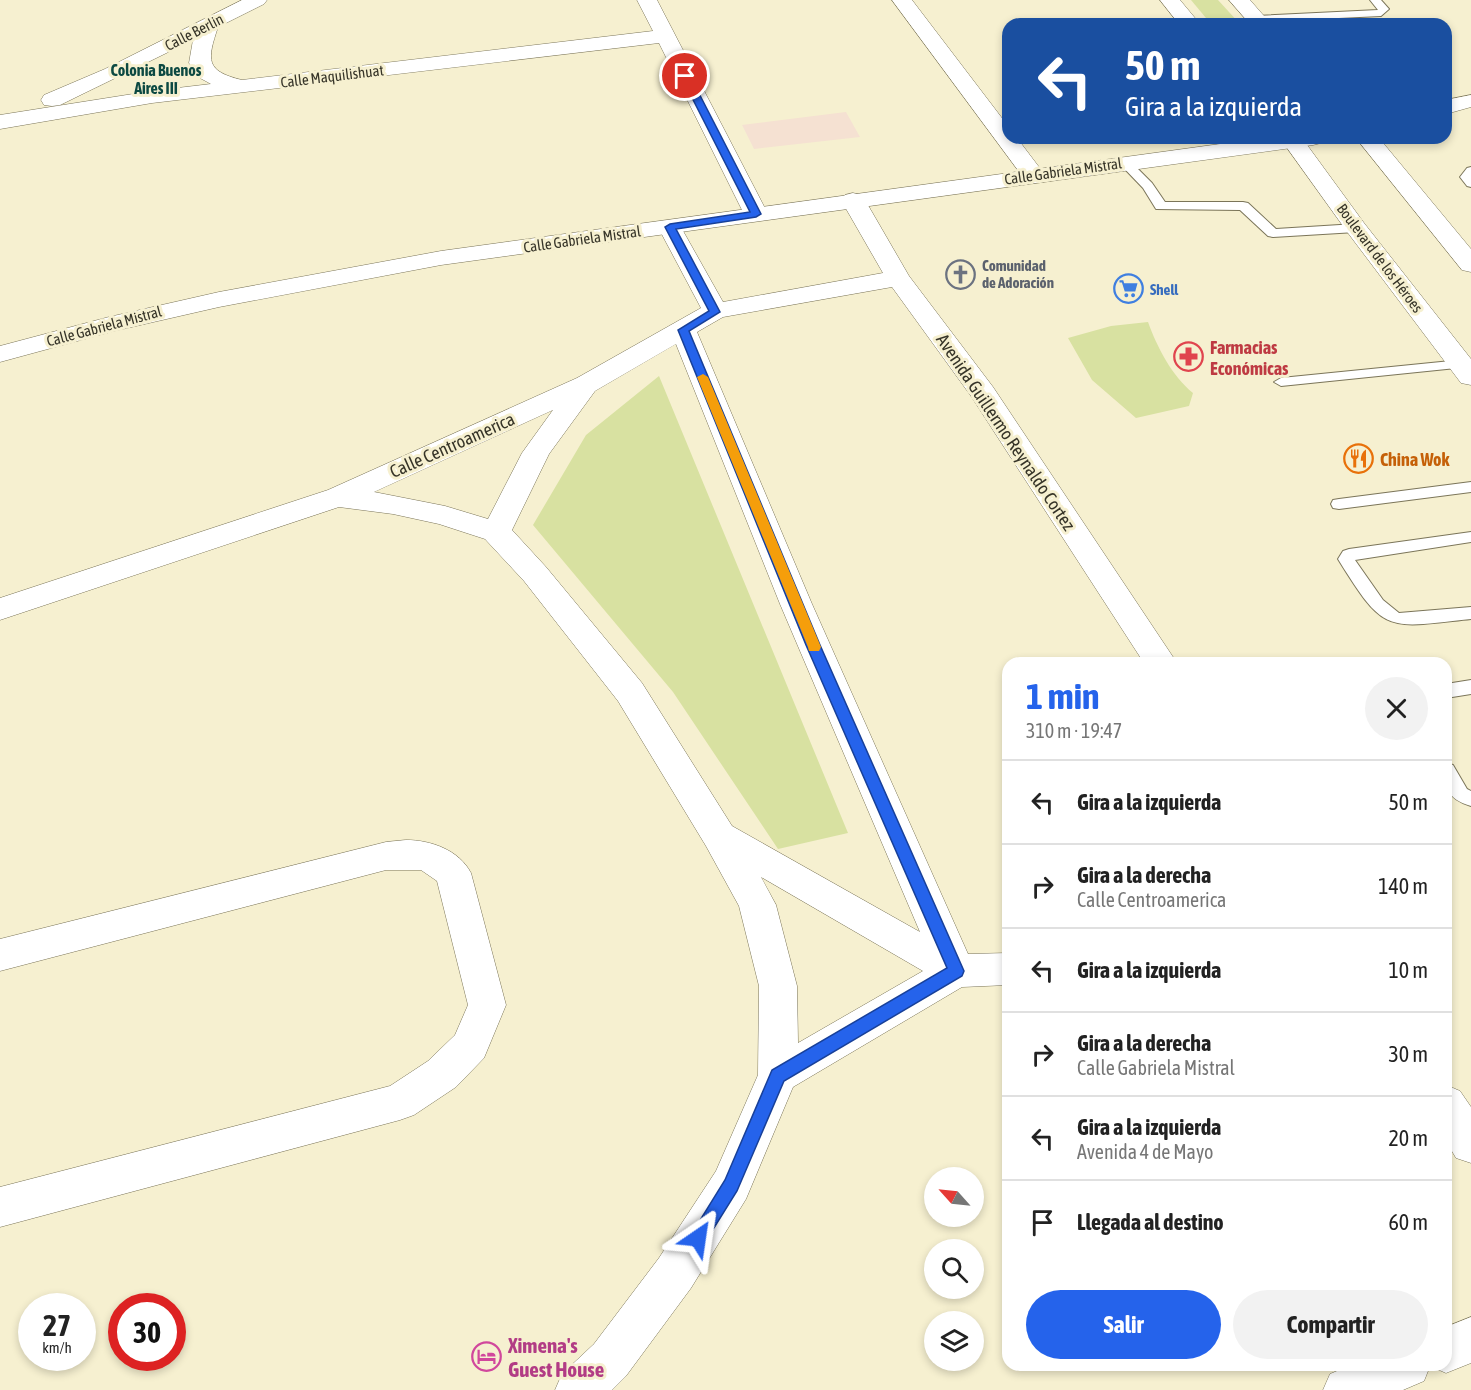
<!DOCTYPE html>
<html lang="es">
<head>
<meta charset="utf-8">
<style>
	:root { --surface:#fff; --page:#f2f2f2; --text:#222; --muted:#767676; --line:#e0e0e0; --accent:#2563eb }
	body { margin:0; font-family:"Asap Condensed",sans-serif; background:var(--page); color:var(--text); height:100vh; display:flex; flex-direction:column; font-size:22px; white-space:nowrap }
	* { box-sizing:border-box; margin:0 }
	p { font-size:20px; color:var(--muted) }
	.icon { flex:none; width:33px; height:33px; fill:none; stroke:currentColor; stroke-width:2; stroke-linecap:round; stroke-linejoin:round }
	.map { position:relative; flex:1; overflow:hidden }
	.panel { position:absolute; left:1002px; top:657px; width:450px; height:714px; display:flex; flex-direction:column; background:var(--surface); border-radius:18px; box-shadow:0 3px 9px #0003 }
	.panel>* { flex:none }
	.banner { position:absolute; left:1002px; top:18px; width:450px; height:126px; border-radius:18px; box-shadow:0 3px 9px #0003; background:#1a4fa0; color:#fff; overflow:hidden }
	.needle { width:39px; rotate:297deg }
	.tools { position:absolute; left:924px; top:1167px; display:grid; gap:12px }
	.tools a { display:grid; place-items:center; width:60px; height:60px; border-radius:50%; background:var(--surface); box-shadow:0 3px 9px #0003; font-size:30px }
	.speed { position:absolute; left:18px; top:1293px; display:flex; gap:12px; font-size:30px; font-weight:700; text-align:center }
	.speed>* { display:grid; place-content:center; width:78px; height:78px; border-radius:50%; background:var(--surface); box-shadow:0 3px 9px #0003; line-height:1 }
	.speed small { font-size:15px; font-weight:400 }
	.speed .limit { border:9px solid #d22; background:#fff; color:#111 }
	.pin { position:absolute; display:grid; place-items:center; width:51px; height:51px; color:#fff; margin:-26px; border:3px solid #fff; border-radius:50%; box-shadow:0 2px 6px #0007 }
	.me { position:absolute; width:66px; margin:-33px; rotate:32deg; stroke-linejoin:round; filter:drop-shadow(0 0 4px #0008) }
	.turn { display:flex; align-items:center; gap:21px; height:126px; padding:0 24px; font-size:27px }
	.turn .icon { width:78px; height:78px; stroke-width:2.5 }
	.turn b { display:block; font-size:42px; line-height:51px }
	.round { display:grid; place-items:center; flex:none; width:63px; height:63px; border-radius:32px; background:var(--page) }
	.summary { display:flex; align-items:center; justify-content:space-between; height:102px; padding:0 24px }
	h1 { font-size:36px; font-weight:700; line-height:45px; color:var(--accent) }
	.primary-button { display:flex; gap:12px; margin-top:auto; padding:12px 24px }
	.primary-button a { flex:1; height:69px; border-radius:36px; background:var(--accent); color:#fff; font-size:24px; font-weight:700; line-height:69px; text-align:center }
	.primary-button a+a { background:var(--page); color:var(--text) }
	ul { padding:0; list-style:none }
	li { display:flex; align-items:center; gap:18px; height:84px; padding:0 24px; border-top:2px solid var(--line) }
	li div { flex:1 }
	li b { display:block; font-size:22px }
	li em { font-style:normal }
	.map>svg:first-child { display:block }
	.commercial { fill:#f5e1d2 }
	.green { fill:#d8e1a1 }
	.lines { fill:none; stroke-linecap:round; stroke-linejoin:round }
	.service-casing { stroke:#7b7559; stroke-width:2 }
	.minor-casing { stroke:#7b7559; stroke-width:1 }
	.tertiary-casing { stroke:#7b7559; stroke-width:1 }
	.primary-casing { stroke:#7b7559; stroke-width:1 }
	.service { fill:#fff; fill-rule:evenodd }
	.minor { fill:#fff; fill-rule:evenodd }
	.tertiary { fill:#fff; fill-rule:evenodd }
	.primary { fill:#fff; fill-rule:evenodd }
	.route { fill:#2563eb; stroke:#184099; stroke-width:1.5 }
	.slow { fill:#f59e0b }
	.labels { text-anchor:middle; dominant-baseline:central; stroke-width:6; stroke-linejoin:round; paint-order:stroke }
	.far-street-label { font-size:15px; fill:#363428; stroke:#f6f0d0 }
	.far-worship-label { font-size:15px; font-weight:bold; fill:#5b616d; stroke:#f6f0d0; text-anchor:start }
	.far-shop-label { font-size:15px; font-weight:bold; fill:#366cbe; stroke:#f6f0d0; text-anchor:start }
	.far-neighbourhood-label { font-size:16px; font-weight:bold; fill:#0c4942; stroke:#f6f0d0 }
	.health-label { font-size:18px; font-weight:bold; fill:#be3a42; stroke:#f6f0d0; text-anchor:start }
	.street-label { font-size:18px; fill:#363428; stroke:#f6f0d0 }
	.food-label { font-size:18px; font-weight:bold; fill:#c56008; stroke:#f6f0d0; text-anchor:start }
	.near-hotel-label { font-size:21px; font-weight:bold; fill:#b23c85; stroke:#f6f0d0; text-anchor:start }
</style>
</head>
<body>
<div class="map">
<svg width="1471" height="1390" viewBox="0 0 1471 1390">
	<rect width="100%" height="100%" fill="#f6f0d0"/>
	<polygon class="commercial" points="846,112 860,137 754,149 742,125"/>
	<g class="green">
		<polygon points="1191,0 1218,0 1240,24 1211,24"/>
		<path d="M1148,322c9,25 24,54 45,71l-4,13 -53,12 -44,-38 -24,-42 43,-12z"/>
		<polygon points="659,376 848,833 778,849 673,692 533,525 586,435"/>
	</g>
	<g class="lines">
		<defs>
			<g id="service">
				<polygon points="1370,0 1381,0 1389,9 1381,16 1257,22 1252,19 1257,16 1378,10"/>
				<polygon points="1125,159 1129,160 1152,183 1165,202 1243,202 1248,203 1276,229 1356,224 1363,228 1356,232 1273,237 1268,236 1240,210 1156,209 1143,188 1119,163"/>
				<polygon points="1471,167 1471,187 1467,186 1460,177 1467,168"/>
				<polygon points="1461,360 1468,364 1466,367 1281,386 1274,382 1281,378"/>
				<polygon points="1471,482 1471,492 1339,509 1333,508 1331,504 1333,500 1339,499"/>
				<path d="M1471,532v10l-116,18 28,40 16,13 72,-6v12c-85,9 -86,16 -133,-60l5,-8 6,-2z"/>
				<polygon points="1471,680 1471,694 1446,698 1446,684"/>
				<path d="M1446,763l7,2 14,24 4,2v15c-26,-8 -25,-18 -25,-43z"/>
			</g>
			<g id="minor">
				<path d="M242,0h25l-3,4 -46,23c-11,33 -13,44 24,53l411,-49 -16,-31h20l111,214 -4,5 -8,2 -8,-2 -4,-5 -85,-171 -507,60 -152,26v-14l152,-24 59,-7 -11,-6 -11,-15 4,-23 -133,65 -8,1 -8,-1 -3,-5 3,-5 61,-26z"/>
				<polygon points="892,0 912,0 1008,126 1008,138 1017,138 1042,171 1045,176 1042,181 1034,183 1026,181"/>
				<path d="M853,193l8,2 4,5 44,76 84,111 184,276h-33l-173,-267 -79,-109 -169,30 -26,15 115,272 156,350 40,-1v32l-46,2 -169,100 -47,112 -55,89 -65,88 -14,14h-57l7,-16 32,-30 65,-86 57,-87 42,-96 1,-89 -20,-80 -33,-60 -88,-145 -94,-120 -39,-42 -46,-15 -46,-10 -54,-7 -339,113v-22l328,-108 249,-112 124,-70 -43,-81 4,-5 8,-2 8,2 45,80 160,-29 -42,-73 4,-5zM676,344l104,260 140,328 -188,-106 -90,-143 -96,-116 -34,-37 37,-76 46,-63zM553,410l-31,43 -34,66 -43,-13 -71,-14zM761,877l162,94 -125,72 -1,-57 -21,-81z"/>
				<path d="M406,840c25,0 53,10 65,33l35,132 -22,53 -28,29 -42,28 -14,5 -400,107v-40l390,-101 38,-25 27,-26 13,-30 -31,-124 -16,-11h-35l-386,101v-32l386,-97z"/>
				<polygon points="1446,1085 1460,1091 1471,1107 1471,1163 1456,1158 1446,1141"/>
				<polygon points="1471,1317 1471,1363 1446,1373 1430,1366 1424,1381 1403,1390 1323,1390 1330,1374 1351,1365 1446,1365 1446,1327"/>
			</g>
			<g id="tertiary">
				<polygon points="1471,95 1471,107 1446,114 1446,100"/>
				<polygon points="1264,138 1324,138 1321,143 1313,145 441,265 219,307 114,331 0,362 0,346 109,317 219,292 441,251"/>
			</g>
			<g id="primary">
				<polygon points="1160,0 1180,0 1200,24 1179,24"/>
				<polygon points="1229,0 1250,0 1271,24 1250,24"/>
				<polygon points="1280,138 1302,138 1364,223 1471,359 1471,385 1461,383 1348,233"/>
				<polygon points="1356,138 1379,138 1471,249 1471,272 1462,270"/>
			</g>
		</defs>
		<use href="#service" class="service-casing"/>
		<use href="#minor" class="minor-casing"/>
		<use href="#tertiary" class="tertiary-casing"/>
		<use href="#primary" class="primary-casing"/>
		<use href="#service" class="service"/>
		<use href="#minor" class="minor"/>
		<use href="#tertiary" class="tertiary"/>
		<use href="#primary" class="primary"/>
	</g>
	<polygon class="route" points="685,73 690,76 761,214 756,217 676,229 720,312 689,331 820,645 964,971 962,976 784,1081 737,1191 704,1244 698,1247 691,1244 689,1238 725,1180 772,1070 947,968 806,645 678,330 709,311 665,227 670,224 750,212 681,76"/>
	<polygon class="slow" points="703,374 708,377 821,647 819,651 809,651 808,647 697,377"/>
	<defs>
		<symbol id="church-ring" viewBox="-11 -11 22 22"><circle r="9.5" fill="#f6f0d0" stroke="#6b7280" stroke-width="1.5"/><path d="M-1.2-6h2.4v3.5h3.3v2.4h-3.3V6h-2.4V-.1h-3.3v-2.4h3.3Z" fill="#6b7280"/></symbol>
		<symbol id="supermarket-ring" viewBox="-11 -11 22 22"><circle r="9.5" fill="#f6f0d0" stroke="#3f7fe0" stroke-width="1.5"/><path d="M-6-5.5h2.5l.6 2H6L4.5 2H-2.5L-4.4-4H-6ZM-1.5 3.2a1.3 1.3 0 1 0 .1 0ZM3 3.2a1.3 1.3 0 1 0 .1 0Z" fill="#3f7fe0"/></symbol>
		<symbol id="pharmacy-ring" viewBox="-11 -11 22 22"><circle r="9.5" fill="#f6f0d0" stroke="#e0444e" stroke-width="1.5"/><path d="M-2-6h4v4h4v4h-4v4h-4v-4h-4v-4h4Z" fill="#e0444e"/></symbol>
		<symbol id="restaurant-ring" viewBox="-11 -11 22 22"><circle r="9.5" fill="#f6f0d0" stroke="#e8710a" stroke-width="1.5"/><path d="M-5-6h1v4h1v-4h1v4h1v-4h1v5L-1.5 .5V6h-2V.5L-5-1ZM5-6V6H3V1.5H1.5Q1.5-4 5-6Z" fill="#e8710a"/></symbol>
		<symbol id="hotel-ring" viewBox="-11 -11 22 22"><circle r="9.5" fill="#f6f0d0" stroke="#d1479c" stroke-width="1.5"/><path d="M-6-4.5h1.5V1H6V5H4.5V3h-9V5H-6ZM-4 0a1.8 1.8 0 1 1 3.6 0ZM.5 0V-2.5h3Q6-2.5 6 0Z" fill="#d1479c"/></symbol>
	</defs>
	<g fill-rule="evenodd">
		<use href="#church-ring" x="944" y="258" width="33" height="33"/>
		<use href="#supermarket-ring" x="1112" y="272" width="33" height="33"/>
		<use href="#pharmacy-ring" x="1172" y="340" width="33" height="33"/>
		<use href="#restaurant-ring" x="1342" y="442" width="33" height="33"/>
		<use href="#hotel-ring" x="470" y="1340" width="33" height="33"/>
	</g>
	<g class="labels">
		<g class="far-street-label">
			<text transform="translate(194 32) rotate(-27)">Calle Berlin</text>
			<text transform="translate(332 76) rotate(-7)">Calle Maquilishuat</text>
			<text transform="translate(1063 171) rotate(-8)">Calle Gabriela Mistral</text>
			<text transform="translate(582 239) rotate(-8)">Calle Gabriela Mistral</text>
			<text transform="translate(1380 258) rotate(53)">Boulevard de los Héroes</text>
			<text transform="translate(104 326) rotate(-15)">Calle Gabriela Mistral</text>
		</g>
		<g class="far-worship-label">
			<text x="982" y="265">Comunidad<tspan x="982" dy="17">de Adoración</tspan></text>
		</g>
		<g class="far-shop-label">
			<text x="1150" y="289">Shell</text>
		</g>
		<g class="far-neighbourhood-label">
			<text x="156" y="70">Colonia Buenos<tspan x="156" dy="18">Aires III</tspan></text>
		</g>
		<g class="health-label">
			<text x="1210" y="347">Farmacias<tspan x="1210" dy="21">Económicas</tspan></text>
		</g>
		<g class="street-label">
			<text transform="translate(1006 432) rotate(56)">Avenida Guillermo Reynaldo Cortez</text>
			<text transform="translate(452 445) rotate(-24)">Calle Centroamerica</text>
		</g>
		<g class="food-label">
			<text x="1380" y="459">China Wok</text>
		</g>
		<g class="near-hotel-label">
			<text x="508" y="1345">Ximena's<tspan x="508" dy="24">Guest House</tspan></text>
		</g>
	</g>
</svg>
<div class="tools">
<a><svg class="needle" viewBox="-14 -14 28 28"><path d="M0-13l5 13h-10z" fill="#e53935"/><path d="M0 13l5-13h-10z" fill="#767676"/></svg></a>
<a><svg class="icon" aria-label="search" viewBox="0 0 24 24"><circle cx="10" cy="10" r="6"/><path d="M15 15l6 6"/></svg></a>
<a><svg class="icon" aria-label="layers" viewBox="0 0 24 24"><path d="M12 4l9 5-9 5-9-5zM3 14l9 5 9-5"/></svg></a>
</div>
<div class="speed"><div>27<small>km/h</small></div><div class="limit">30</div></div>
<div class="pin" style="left:685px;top:76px;background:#d93025"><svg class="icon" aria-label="arrive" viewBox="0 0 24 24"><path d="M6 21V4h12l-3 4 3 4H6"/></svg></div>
<svg class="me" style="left:698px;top:1238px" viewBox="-20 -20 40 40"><path d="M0-17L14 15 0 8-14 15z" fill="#2563eb" stroke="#fff" stroke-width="4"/></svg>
<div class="banner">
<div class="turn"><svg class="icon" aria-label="left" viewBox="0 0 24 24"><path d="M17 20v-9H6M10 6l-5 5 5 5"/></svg><div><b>50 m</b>Gira a la izquierda</div></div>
</div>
<section class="panel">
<div class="summary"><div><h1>1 min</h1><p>310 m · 19:47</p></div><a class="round"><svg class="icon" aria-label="close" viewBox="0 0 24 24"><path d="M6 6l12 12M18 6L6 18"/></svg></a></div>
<ul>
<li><svg class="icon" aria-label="left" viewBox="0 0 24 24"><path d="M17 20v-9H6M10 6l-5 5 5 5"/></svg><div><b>Gira a la izquierda</b></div><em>50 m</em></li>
<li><svg class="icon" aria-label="right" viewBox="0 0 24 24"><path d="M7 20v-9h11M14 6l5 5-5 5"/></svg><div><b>Gira a la derecha</b><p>Calle Centroamerica</p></div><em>140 m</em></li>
<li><svg class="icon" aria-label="left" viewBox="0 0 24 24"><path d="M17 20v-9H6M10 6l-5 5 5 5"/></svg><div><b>Gira a la izquierda</b></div><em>10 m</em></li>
<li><svg class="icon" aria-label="right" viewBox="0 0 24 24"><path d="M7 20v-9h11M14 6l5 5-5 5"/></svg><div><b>Gira a la derecha</b><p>Calle Gabriela Mistral</p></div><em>30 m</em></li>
<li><svg class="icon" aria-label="left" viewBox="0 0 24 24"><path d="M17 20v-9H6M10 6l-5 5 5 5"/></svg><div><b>Gira a la izquierda</b><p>Avenida 4 de Mayo</p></div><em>20 m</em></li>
<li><svg class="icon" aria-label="arrive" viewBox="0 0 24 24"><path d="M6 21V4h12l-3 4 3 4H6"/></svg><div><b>Llegada al destino</b></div><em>60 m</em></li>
</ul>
<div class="primary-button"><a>Salir</a><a>Compartir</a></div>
</section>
</div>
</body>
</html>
